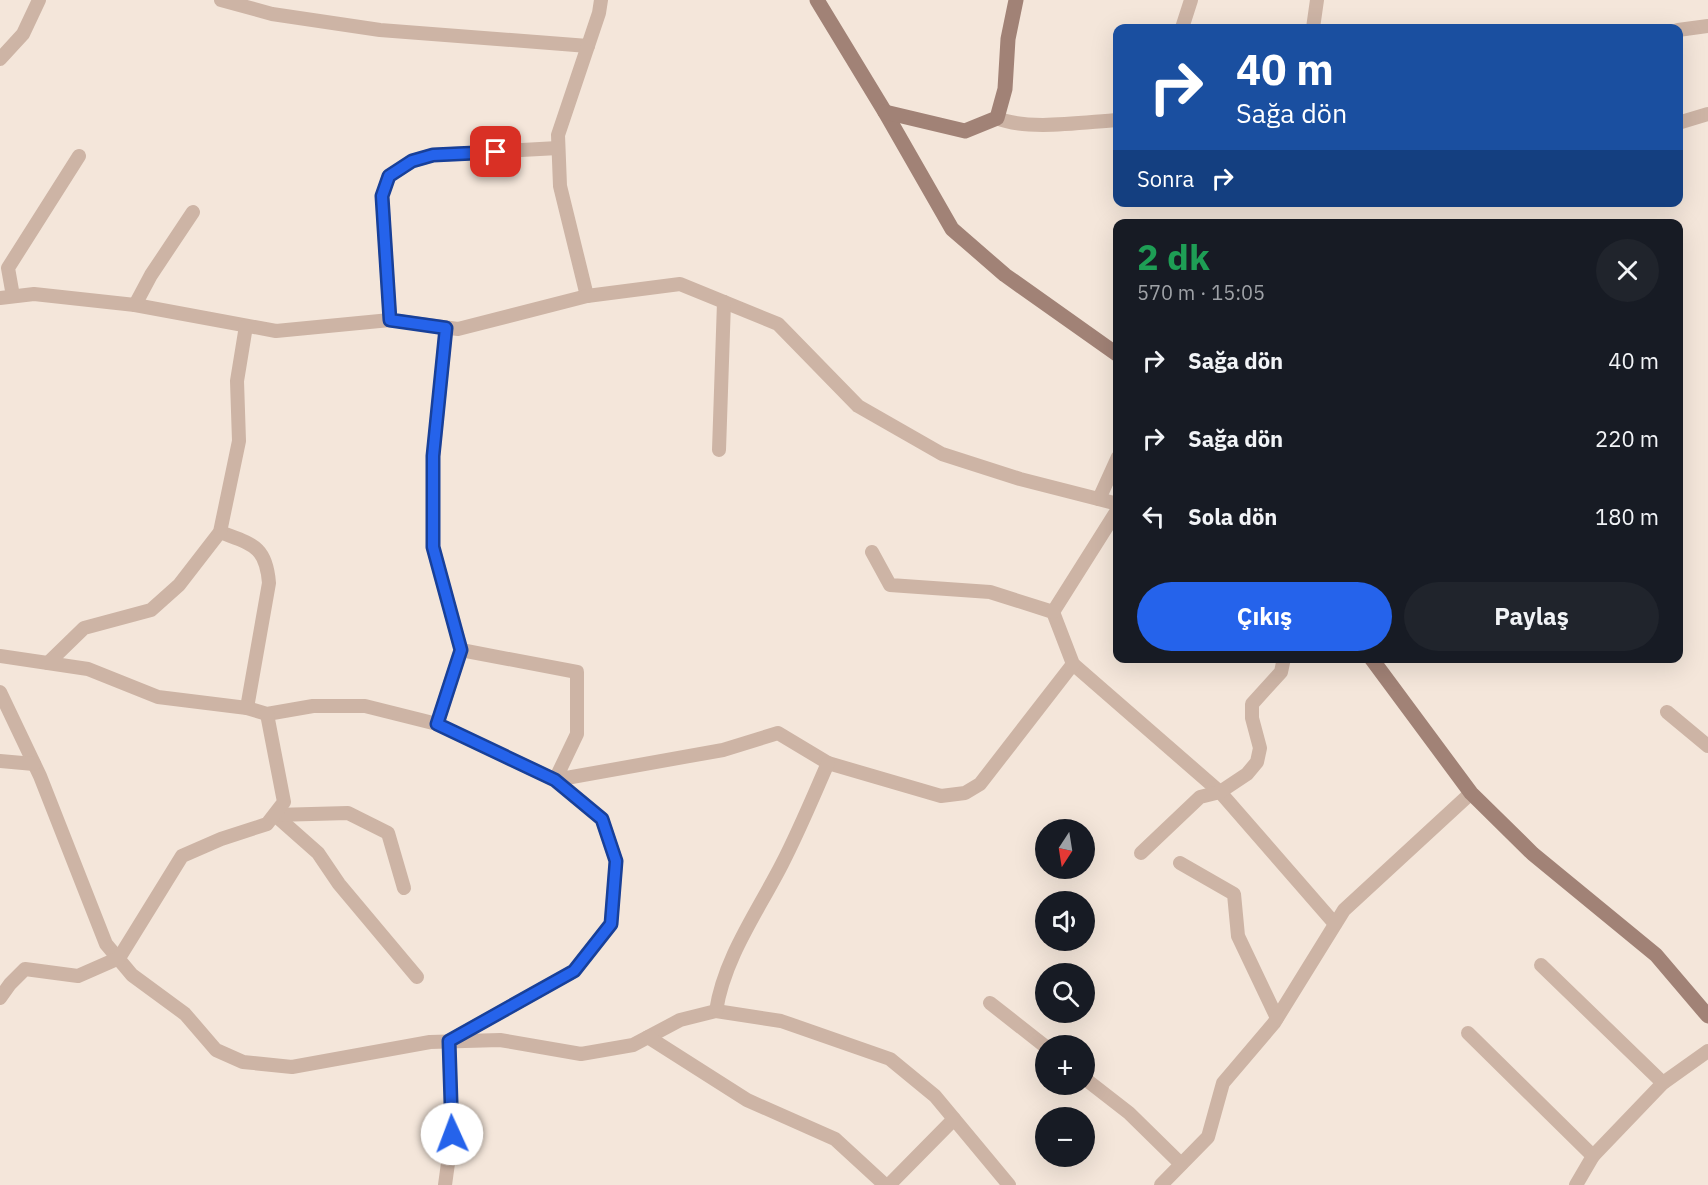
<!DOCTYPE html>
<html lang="tr">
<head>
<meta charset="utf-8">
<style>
	:root { --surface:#171b24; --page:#20242c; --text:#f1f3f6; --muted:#9ea1a6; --accent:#2563eb }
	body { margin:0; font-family:"IBM Plex Sans",sans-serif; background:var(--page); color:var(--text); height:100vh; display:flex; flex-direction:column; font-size:22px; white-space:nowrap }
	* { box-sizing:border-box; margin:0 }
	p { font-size:20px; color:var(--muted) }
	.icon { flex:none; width:33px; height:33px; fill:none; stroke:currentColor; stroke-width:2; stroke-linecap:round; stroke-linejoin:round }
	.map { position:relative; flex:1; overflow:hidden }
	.drawer { position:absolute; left:1113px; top:219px; width:570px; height:444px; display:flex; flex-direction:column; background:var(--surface); border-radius:12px; box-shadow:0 6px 24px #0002 }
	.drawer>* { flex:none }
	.guide { position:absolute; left:1113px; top:24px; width:570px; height:183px; border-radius:12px; box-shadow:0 6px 24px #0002; background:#1a4fa0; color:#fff; overflow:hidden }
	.needle { width:39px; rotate:192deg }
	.buttons { position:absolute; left:1035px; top:819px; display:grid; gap:12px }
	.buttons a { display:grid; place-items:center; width:60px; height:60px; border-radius:50%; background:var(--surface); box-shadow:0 6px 24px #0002; font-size:30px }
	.pin { position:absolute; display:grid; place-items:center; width:51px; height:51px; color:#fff; margin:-26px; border-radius:12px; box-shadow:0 3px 9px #0006 }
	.me { position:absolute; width:66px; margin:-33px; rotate:358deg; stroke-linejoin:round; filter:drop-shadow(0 0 4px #0008) }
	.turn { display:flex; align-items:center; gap:21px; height:126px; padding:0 24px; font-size:27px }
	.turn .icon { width:78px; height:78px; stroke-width:2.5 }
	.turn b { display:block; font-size:42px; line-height:51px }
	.then { display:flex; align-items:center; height:57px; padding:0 24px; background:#0003; gap:12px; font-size:22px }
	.round { display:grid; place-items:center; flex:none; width:63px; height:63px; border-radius:32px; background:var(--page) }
	.head { display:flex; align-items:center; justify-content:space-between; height:102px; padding:0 24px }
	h1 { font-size:36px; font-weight:700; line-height:45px; color:#1e9e55 }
	.primary-button { display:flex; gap:12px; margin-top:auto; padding:12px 24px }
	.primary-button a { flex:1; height:69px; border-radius:36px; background:var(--accent); color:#fff; font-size:24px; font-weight:700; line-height:69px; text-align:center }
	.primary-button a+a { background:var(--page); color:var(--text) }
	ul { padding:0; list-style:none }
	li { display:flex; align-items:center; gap:18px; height:78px; padding:0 24px }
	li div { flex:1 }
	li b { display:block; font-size:22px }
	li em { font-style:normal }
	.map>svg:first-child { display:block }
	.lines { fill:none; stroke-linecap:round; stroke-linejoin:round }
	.street { stroke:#cdb4a5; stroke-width:14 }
	.secondary { stroke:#a18276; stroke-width:15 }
	.route-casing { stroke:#184099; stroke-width:15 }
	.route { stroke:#2563eb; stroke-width:10 }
</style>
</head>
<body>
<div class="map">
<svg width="1708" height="1185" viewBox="0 0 1708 1185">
	<rect width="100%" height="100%" fill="#f4e6da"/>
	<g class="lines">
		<g class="street">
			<polyline points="221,0 272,14 380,30 588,46"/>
			<polyline points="1182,28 1191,0"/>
			<polyline points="1313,28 1317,0"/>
			<polyline points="1678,30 1708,26"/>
			<polyline points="0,59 23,34 39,0"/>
			<path d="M997,118c30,13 87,4 121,2"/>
			<polyline points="1678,123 1708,114"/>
			<polyline points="13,296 8,268 79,156"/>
			<polyline points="587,296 560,186 558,135 599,13 601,0"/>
			<polyline points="0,298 34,294 135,305 276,331 390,320 458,329 587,296 680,284 778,324 858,406 942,454 1020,479 1118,504"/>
			<polyline points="135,305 151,275 193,212"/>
			<polyline points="390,320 382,196 389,176 412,161 433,155 558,148"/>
			<polyline points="719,450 724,302"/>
			<polyline points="1099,499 1118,457"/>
			<path d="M220,532c31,12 46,13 49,51l-22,125"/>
			<polyline points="872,552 890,585 990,592 1053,612 1073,664 1220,792 1335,924"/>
			<polyline points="1053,612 1118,509"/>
			<polyline points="461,650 577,672 577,734 555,780 723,750 778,733 828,763 941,796 965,793 980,784 1073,664"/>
			<polyline points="0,656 88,669 158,697 247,708 267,714 313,706 365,706 437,724 555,780 602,819 616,861 611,924 574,971 449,1041 452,1134 445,1185"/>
			<polyline points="48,663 84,628 151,610 179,585 220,532 239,441 237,381 246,326"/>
			<polyline points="0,692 40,776 106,944 132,975 185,1014 216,1050 243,1062 292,1067 430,1042 500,1040 581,1054 633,1045 680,1020 716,1011 781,1021 890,1059 935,1096 1009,1185"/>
			<polyline points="1667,712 1708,746"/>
			<polyline points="437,724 461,650 433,547 433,457 446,328"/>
			<polyline points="0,761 34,764"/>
			<polyline points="275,815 318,853 339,884 417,977"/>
			<polyline points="275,815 348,813 388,833 404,888"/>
			<polyline points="1141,853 1200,797 1220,792 1247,774 1257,762 1260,748 1252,718 1252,704 1281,672 1284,658"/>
			<polyline points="1180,863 1234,894 1238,936 1277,1018"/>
			<polyline points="1541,965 1663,1083"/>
			<polyline points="0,998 10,984 25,969 78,976 119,958 182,856 221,839 267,824 284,802 267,714"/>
			<polyline points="990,1003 1046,1047"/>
			<path d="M716,1011c8,-53 42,-100 66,-147 17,-33 31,-67 46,-101"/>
			<polyline points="1468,1033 1593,1156"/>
			<polyline points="648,1037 747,1100 835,1139 885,1185"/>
			<polyline points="1084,1078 1129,1113 1181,1164"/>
			<polyline points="889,1185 954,1119"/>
			<polyline points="1161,1185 1208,1137 1223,1083 1274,1023 1344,910 1471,793"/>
			<polyline points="1576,1185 1593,1156 1663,1083 1708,1051"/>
		</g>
		<g class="secondary">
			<polyline points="817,0 885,112 952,229 1005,275 1118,355"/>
			<polyline points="885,112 965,131 997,118 1005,89 1008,39 1016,0"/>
			<polyline points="1371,658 1471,793 1533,854 1656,955 1708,1016"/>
		</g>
	</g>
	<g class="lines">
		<defs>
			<polyline id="route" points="452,1134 449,1041 574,971 611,924 616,861 602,819 555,780 437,724 461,650 433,547 433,456 446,328 390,320 382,196 389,176 412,161 433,155 496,152"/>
		</defs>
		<use href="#route" class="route-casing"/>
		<use href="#route" class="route"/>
	</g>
</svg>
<div class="buttons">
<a><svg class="needle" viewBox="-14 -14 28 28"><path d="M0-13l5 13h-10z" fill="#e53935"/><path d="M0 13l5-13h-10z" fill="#9ea1a6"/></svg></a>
<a><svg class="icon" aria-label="sound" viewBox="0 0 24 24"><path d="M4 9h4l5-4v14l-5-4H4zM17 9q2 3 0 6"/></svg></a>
<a><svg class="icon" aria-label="search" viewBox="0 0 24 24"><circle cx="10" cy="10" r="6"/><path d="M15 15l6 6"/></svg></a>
<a>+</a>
<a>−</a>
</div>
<div class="pin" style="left:496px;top:152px;background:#d93025"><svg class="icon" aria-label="arrive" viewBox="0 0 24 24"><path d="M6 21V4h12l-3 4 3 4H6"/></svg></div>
<svg class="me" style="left:452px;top:1134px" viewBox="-20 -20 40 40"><circle r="19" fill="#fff"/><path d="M0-13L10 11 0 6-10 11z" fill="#2563eb"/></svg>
<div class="guide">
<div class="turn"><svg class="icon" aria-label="right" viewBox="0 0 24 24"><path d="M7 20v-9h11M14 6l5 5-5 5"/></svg><div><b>40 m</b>Sağa dön</div></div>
<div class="then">Sonra<svg class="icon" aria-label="right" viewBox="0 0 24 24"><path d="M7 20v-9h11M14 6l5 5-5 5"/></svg></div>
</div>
<section class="drawer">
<div class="head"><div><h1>2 dk</h1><p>570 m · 15:05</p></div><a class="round"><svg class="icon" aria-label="close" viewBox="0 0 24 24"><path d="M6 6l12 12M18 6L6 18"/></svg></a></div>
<ul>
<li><svg class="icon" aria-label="right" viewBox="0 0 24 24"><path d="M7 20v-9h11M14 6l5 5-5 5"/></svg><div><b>Sağa dön</b></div><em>40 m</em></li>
<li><svg class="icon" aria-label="right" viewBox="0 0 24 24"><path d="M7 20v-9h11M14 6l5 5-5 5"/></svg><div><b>Sağa dön</b></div><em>220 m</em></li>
<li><svg class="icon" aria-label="left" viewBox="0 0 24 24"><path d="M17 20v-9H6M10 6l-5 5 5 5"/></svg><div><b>Sola dön</b></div><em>180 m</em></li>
</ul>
<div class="primary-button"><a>Çıkış</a><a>Paylaş</a></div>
</section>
</div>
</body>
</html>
